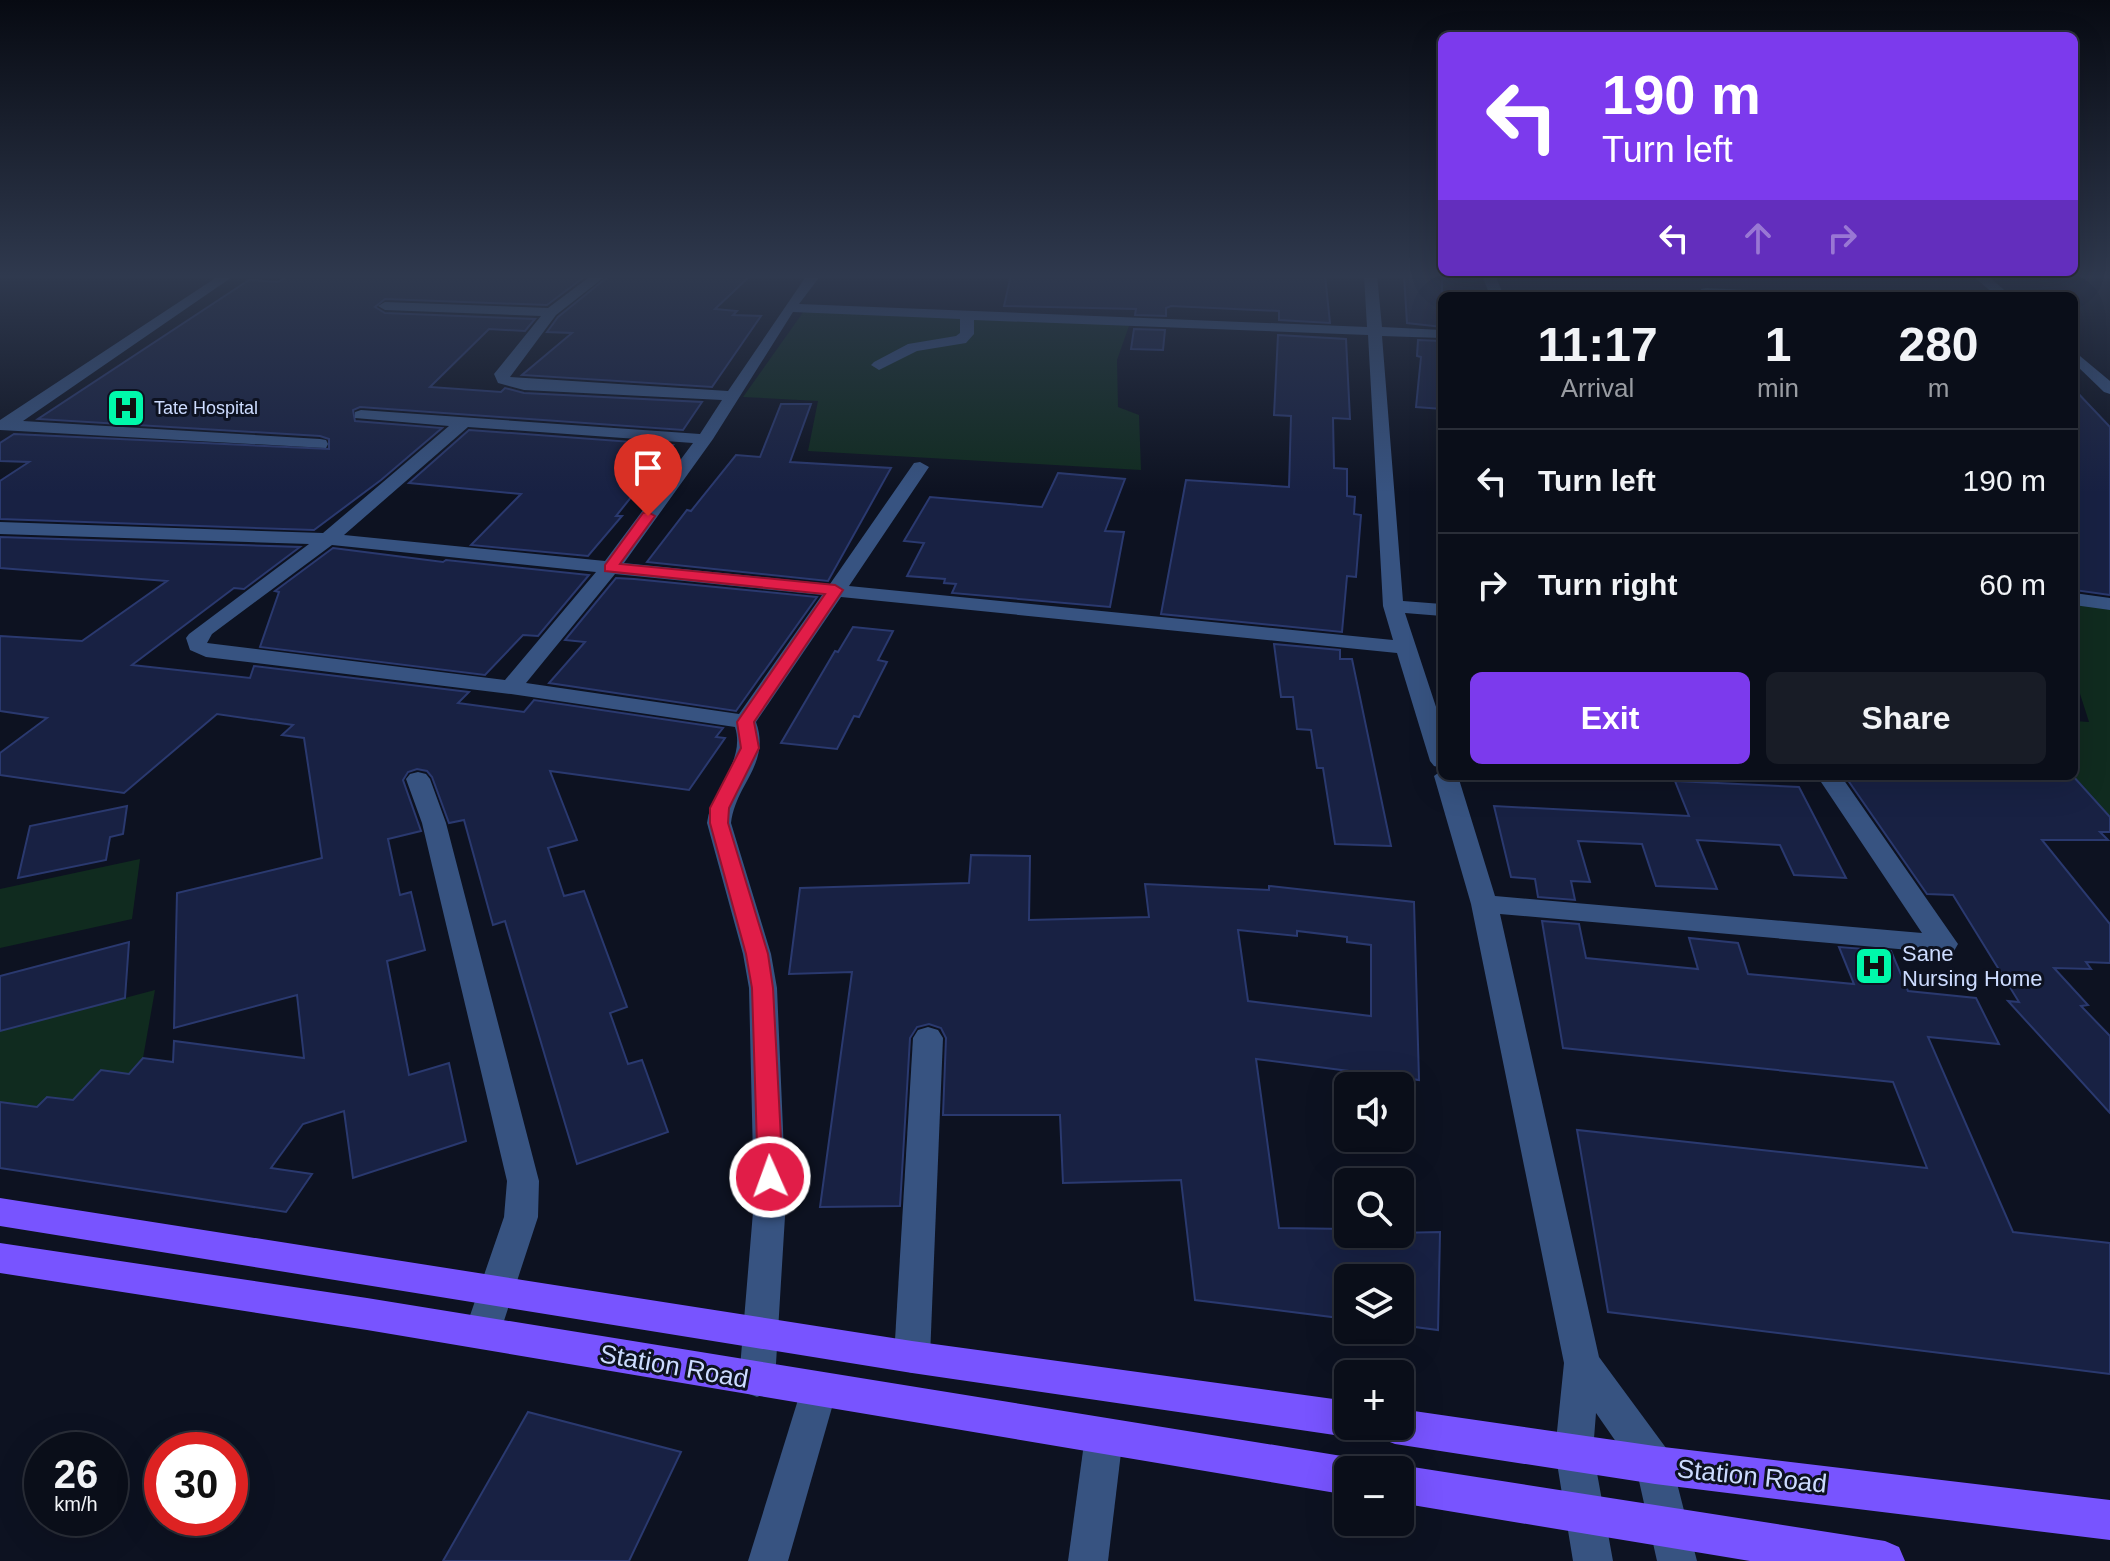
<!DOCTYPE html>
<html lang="en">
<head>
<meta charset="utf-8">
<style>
	:root { --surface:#0a0e19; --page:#181c26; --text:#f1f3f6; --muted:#999ca2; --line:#2a2e38; --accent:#7c3aed }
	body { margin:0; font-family:Helvetica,sans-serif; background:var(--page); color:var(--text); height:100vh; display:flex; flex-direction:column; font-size:30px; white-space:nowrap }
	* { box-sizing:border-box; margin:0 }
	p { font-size:26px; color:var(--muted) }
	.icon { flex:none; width:44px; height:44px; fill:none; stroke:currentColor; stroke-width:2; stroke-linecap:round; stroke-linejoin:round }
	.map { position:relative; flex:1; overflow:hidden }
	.sheet { position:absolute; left:1438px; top:292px; width:640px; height:488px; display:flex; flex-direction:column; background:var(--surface); border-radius:12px; box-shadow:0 8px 32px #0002,0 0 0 2px var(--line) }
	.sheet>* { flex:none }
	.top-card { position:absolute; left:1438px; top:32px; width:640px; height:244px; border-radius:12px; box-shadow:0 8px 32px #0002,0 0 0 2px var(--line); background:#7c3aed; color:#fff; overflow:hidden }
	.fabs { position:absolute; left:1334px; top:1072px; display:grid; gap:16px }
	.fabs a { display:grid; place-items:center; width:80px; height:80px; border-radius:12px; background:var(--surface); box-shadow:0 8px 32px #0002,0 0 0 2px var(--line); font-size:40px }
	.speed { position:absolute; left:24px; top:1432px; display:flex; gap:16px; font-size:40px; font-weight:700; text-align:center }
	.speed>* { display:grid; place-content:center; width:104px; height:104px; border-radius:50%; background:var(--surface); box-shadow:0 8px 32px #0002,0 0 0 2px var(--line); line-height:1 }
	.speed small { font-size:20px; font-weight:400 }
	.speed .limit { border:12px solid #d22; background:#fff; color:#111 }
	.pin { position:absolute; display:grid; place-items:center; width:68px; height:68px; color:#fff; margin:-82px -34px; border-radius:50% 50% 50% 0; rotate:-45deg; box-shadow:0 0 8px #0007 }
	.pin .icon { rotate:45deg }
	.me { position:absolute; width:88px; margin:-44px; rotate:358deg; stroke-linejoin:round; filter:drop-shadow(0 0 6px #0008) }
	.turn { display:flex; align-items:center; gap:28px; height:168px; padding:0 32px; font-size:36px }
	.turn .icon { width:104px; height:104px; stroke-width:2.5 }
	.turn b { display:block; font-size:56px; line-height:68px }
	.lanes { display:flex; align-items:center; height:76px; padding:0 32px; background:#0003; justify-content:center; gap:40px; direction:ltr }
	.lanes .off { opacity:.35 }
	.eta { display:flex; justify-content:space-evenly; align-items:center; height:136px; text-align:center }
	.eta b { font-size:48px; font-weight:600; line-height:56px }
	.cta { display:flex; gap:16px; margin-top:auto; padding:16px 32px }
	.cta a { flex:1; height:92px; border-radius:12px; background:var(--accent); color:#fff; font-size:32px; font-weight:600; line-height:92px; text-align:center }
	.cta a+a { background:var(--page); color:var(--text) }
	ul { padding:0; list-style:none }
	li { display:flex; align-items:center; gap:24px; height:104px; padding:0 32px; border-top:2px solid var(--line) }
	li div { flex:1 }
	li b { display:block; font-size:30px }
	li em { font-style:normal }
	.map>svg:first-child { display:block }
	.green { fill:#102b1f }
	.building { fill:#182143; stroke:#2a396f; stroke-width:2; fill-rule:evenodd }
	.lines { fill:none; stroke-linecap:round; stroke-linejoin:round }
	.minor { fill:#375381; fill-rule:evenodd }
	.major { fill:#7854ff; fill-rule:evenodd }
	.route { fill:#e11d48; stroke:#92132f; stroke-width:2 }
	.labels { text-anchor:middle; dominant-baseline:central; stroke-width:6; stroke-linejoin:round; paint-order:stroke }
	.far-poi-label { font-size:18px; fill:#cddcff; stroke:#0d1221; text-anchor:start }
	.poi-label { font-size:22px; fill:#cddcff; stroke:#0d1221; text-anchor:start }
	.near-street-label { font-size:26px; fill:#cddcff; stroke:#0d1221 }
</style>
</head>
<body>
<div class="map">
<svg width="2110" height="1561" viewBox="0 0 2110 1561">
	<rect width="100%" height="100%" fill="#0d1221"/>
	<g class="green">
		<polygon points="804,311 1130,323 1117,360 1118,407 1139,415 1141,470 808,451 818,401 743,397"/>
		<polygon points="2074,599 2110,604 2110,817 2073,776 2074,721 2089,722 2074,675"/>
		<polygon points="140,859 132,919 0,948 0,889"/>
		<polygon points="155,990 143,1058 129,1074 101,1070 73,1100 47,1097 37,1107 0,1102 0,1031"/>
	</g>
	<g class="building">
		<polygon points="288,275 587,275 547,305 385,299 375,307 385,313 535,319 525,331 489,329 430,387 501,392 505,388 524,393 702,402 683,430 360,407 353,410 355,421 442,428 381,480 314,530 0,519 0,481 29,462 0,461 0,443 14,434 329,449 329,439 320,436 38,419 249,280 278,282"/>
		<polygon points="610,275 751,275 715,309 737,311 733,315 761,316 712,387 522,375 572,333 547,332 558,317"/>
		<polygon points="1011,275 1325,275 1330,323 1279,320 1279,311 1171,306 1166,308 1166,316 1135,315 1136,309 1004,306"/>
		<polygon points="1404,275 1442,275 1442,327 1407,323"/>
		<polygon points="1134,329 1165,330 1163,350 1131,349"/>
		<polygon points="1278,335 1346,339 1350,419 1333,418 1334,468 1347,469 1347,496 1355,497 1354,514 1361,515 1356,577 1347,576 1342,632 1161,614 1186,480 1289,487 1291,416 1274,415"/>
		<polygon points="1418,340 1442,341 1442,409 1416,407 1421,357 1417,356"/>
		<polygon points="2074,389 2110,427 2110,595 2074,590"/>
		<polygon points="781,404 811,404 790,462 891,468 828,581 647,562 687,510 691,511 736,455 760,457"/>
		<polygon points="469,430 673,445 616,516 622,516 588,556 471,545 521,494 409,483"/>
		<polygon points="1058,473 1125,479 1105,531 1124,532 1110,607 952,593 956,584 944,583 945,579 907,576 924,543 904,541 930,497 1042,507"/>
		<polygon points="0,537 300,547 244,589 234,588 132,665 250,678 254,666 469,692 458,703 524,712 534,700 723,728 716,737 725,738 689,790 550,771 577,840 548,848 564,896 584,891 627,1007 610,1013 628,1064 642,1060 668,1132 577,1164 505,921 493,925 464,820 449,823 432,777 427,771 417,769 408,772 403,780 421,831 388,839 400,895 411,892 425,950 387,961 409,1075 449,1063 466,1141 353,1178 344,1111 303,1124 271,1168 312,1174 286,1212 0,1168 0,1102 37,1107 47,1097 73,1100 101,1070 129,1074 143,1058 173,1062 174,1041 304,1058 297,995 174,1028 177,893 322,858 304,738 282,735 293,725 217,714 124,793 0,775 0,753 47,718 0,711 0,636 82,641 167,581 0,568"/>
		<polygon points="333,548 443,562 446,560 589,575 538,636 523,635 485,675 260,647 279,592 275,591"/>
		<polygon points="616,578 634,579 817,597 736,711 549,683 585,642 565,640"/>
		<polygon points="853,627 893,631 878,660 887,662 859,717 854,716 837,749 781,743 835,651 838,652"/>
		<polygon points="1274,644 1340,650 1340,659 1352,659 1391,846 1335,844 1323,768 1317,768 1311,730 1297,729 1293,697 1281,697"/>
		<polygon points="1845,776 2073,776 2110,817 2110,832 2100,832 2108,840 2042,840 2110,924 2110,963 2086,962 2091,969 2054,968 2088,1005 2081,1006 2110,1036 2110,1113 2008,1001 2019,1002 1953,895 1927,894"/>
		<polygon points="1675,781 1799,787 1846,878 1794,875 1780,845 1697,840 1717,889 1656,886 1642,844 1578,841 1590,882 1571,881 1575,900 1538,897 1535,879 1511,877 1494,806 1689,816"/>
		<polygon points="127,806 123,834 110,837 106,860 18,878 30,826"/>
		<path d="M971,855l59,1 -1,64 120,-3 -4,-33 124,6v-4l145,16 5,178 -163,-21 23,169 69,1v5l92,-2 -2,98 -38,-5v-47h-52v41l-153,-19 -14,-120 -118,3 -3,-68h-117l3,-77 -5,-10 -12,-4 -12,3 -7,11 -10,168 -80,1 32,-235 -63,2 11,-86 169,-5zM1238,930l59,6v-5l50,6v5l24,3v71l-123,-15z"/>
		<polygon points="1542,921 1579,924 1586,958 1698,969 1689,938 1738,943 1748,974 1854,984 1839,947 1891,951 1908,991 1976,998 1999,1044 1928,1037 2013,1232 2110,1243 2110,1374 1608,1312 1577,1130 1927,1168 1893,1082 1563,1048"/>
		<polygon points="129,942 125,998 0,1031 0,976"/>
		<polygon points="528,1412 681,1452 629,1561 443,1561"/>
	</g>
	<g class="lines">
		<g class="minor">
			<polygon points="220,275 235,275 23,421 320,439 326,440 328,444 326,448 0,430 0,420"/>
			<path d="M592,275h15l-51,40 -46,62 218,14 79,-116h14l-22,29 568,23 -3,-52h13l5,52 60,3v8l-60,-2 21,265 39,3v12l-37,-3 37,112v43l-8,-2 -4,-5 -33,-108 -556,-56 -85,125c15,42 -20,61 -25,101l40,131 6,34 9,212 -11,180 -5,12 -13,5 -13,-5 -5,-12 15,-180 -5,-212 -6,-34 -36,-131c4,-33 39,-61 28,-96l-224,-33 -305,-37 -16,-7 -4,-12 3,-4 120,-90 -309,-10v-12l323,11 126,-107 -94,-8v-6l6,-2 339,24 22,-34 -198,-10 -26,-7 -4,-9 47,-58 -156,-6 -7,-4 7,-4 163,6zM793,312l167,7v14l-4,3 -48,8 -34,18 -3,3 8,5 38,-19 49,-8 8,-9v-14l394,15 15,271 10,34 -544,-54 80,-119 -9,-5 -6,1 -84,121 -206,-21 89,-124zM468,427l225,16 -88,118 -261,-26zM332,545l264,27 -91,108 -298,-37 5,-9zM615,574l207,21 -83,119 -213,-31z"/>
			<polygon points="1482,275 1495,275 1504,296 1490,296"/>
			<polygon points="1972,275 1987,275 2011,296 1996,296"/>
			<polygon points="1706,288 1787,292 1794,296 1701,295 1701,289"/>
			<polygon points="2074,351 2110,381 2110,394 2104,392 2074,363"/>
			<polygon points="2074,593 2110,598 2110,610 2074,605"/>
			<polygon points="1442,770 1442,776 1458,776 1495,896 1922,933 1817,776 1841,776 1958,944 1954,951 1944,953 1500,914 1599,1357 1669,1452 1697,1561 1657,1561 1637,1472 1596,1413 1593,1451 1613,1561 1573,1561 1555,1451 1564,1363 1471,904 1434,776"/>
			<polygon points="418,772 426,774 430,779 446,823 539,1181 538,1217 500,1333 495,1344 482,1349 469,1344 464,1333 504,1217 507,1181 422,823 406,779 410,774"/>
			<polygon points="928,1027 938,1030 943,1038 930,1357 925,1369 912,1373 899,1369 894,1357 913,1038 918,1030"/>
			<polygon points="819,1373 832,1378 837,1390 788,1561 748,1561 801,1390 806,1378"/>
			<polygon points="1104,1418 1117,1423 1123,1436 1108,1561 1068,1561 1085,1436 1091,1423"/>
		</g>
		<g class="major">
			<polygon points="0,1198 912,1341 1348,1401 1348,1426 1364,1426 1361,1432 1348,1437 912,1373 0,1226"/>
			<polygon points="0,1243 367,1298 1348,1457 1362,1463 1365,1470 1348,1470 1348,1495 367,1330 0,1273"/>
			<polygon points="1400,1409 1655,1446 2110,1500 2110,1540 1655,1484 1395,1444 1382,1439 1376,1426 1400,1426"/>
			<polygon points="1400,1465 1885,1541 1899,1547 1905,1561 1750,1561 1400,1503 1400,1470 1388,1470"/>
		</g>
	</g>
	<linearGradient id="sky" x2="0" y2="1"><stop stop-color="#070a12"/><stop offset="0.56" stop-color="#2f394e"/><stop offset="1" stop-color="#2f394e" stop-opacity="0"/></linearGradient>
	<rect width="2110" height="493" fill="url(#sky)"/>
	<polygon class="route" points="648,512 655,516 620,564 835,585 843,590 754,722 759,748 729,808 728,823 768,954 773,988 783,1177 779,1184 770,1187 761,1184 758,1177 752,988 746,954 710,823 710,808 741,748 737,722 825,594 605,571 605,565 643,513"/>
	<defs>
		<symbol id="hospital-square" viewBox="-11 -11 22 22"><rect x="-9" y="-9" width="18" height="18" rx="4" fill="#00f8aa" stroke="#0d1221"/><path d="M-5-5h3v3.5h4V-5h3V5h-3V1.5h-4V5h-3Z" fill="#111"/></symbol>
	</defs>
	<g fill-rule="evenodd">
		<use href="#hospital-square" x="104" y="386" width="44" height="44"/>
		<use href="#hospital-square" x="1852" y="944" width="44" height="44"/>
	</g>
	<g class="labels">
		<g class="far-poi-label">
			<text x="154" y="408">Tate Hospital</text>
		</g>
		<g class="poi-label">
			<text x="1902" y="953">Sane<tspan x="1902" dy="25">Nursing Home</tspan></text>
		</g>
		<g class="near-street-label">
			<text transform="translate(674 1366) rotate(10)">Station Road</text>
			<text transform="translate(1752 1476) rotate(6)">Station Road</text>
		</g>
	</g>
</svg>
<div class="fabs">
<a><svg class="icon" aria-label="sound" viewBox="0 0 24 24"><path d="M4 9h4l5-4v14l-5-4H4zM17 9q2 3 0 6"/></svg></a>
<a><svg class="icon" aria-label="search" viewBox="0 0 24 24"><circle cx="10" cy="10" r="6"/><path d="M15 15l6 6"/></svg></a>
<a><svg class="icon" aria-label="layers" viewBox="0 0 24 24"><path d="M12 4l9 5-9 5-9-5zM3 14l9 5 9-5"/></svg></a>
<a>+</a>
<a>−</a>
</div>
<div class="speed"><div>26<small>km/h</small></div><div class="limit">30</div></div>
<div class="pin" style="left:648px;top:516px;background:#d93025"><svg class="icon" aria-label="arrive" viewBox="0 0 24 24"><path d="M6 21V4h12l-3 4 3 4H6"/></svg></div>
<svg class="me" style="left:770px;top:1177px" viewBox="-20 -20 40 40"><circle r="17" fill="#e11d48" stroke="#fff" stroke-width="3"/><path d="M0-11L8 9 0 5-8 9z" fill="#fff"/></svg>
<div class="top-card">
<div class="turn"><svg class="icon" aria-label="left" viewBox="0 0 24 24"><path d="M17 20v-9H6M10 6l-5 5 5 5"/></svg><div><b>190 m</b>Turn left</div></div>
<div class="lanes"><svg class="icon" aria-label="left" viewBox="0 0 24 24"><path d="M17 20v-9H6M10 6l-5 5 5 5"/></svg><svg class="icon off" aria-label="ahead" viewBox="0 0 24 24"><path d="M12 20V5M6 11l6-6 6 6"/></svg><svg class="icon off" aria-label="right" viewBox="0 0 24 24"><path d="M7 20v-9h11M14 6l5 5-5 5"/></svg></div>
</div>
<section class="sheet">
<div class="eta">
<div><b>11:17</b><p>Arrival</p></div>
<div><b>1</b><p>min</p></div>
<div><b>280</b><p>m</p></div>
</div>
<ul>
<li><svg class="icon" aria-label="left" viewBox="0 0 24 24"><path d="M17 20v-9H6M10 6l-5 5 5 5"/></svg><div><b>Turn left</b></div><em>190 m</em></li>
<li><svg class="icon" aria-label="right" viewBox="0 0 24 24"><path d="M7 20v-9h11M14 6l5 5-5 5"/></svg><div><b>Turn right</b></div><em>60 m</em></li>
</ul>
<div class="cta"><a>Exit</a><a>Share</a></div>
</section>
</div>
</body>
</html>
